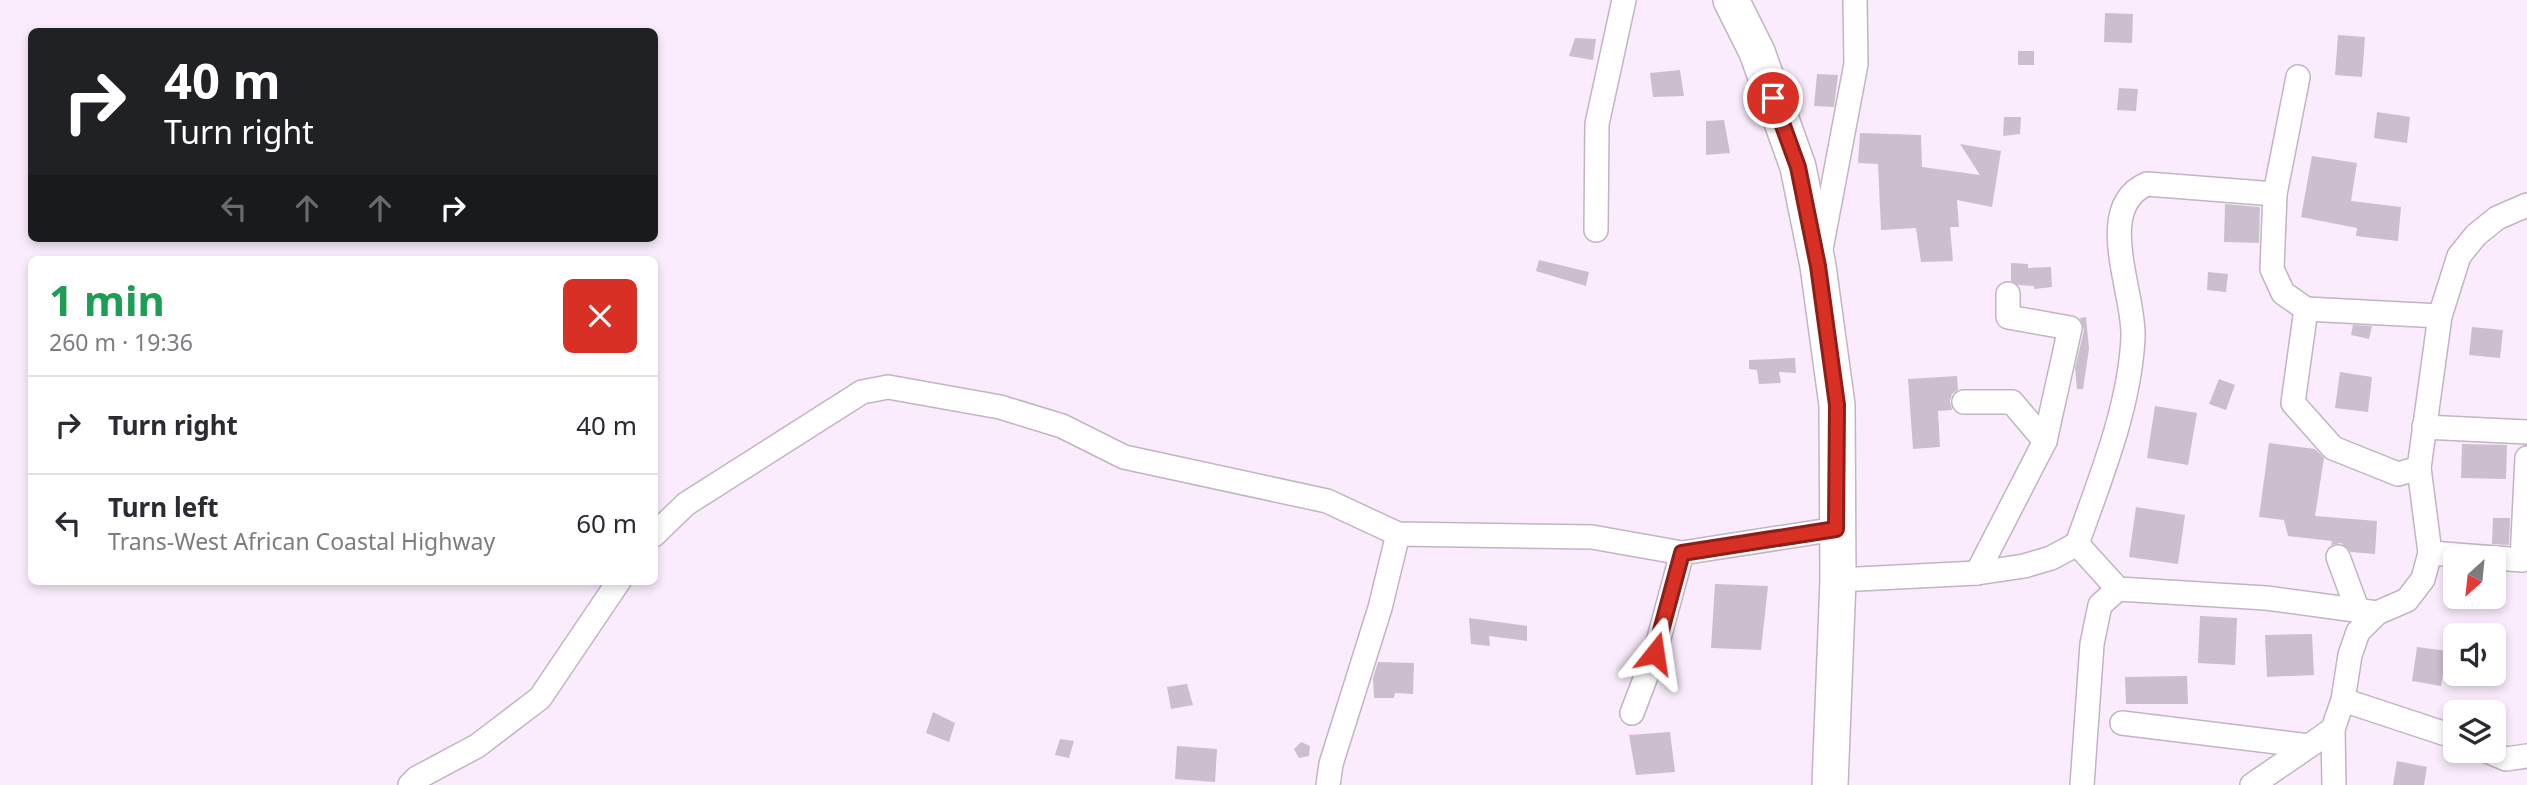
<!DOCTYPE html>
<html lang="en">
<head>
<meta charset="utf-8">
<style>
	:root { --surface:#fff; --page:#f2f2f3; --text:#2b2b33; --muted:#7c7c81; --line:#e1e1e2 }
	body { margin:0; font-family:"Noto Sans",sans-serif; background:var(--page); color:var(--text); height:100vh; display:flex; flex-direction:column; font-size:26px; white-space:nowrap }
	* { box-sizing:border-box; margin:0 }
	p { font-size:23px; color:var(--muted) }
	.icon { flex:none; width:38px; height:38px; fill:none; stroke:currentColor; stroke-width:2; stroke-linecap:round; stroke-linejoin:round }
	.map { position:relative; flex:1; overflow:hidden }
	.drawer { position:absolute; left:28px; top:256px; width:630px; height:329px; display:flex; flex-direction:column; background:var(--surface); border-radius:10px; box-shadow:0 4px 10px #0003 }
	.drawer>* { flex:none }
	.banner { position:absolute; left:28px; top:28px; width:630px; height:214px; border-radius:10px; box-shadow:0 4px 10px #0003; background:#202124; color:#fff; overflow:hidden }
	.needle { width:46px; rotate:207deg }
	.buttons { position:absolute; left:2443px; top:546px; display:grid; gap:14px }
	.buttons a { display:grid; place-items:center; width:63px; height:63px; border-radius:10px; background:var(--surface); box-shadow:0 4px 10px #0003; font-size:35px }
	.pin { position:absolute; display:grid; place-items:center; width:60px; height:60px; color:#fff; margin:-30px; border:4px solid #fff; border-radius:50%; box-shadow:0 2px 7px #0007 }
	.me { position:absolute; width:77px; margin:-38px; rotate:15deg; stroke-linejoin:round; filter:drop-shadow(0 0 5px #0008) }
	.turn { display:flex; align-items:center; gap:24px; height:147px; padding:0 21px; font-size:32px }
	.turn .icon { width:91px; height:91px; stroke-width:2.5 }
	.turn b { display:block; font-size:49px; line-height:60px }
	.lanes { display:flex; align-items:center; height:66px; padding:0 21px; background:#0003; justify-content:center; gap:35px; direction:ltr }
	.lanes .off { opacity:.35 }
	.round { display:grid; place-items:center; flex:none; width:74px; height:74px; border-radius:10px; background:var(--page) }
	.head { display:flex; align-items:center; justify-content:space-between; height:119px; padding:0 21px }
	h1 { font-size:42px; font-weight:700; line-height:52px; color:#1e9e55 }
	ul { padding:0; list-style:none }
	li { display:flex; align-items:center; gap:21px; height:98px; padding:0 21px; border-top:2px solid var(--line) }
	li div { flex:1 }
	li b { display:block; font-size:26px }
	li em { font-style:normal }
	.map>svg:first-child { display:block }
	.building { fill:#cbbecd }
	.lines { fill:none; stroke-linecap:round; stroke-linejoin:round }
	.minor-casing { stroke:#c2b4c4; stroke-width:26 }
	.highway-casing { stroke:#c2b4c4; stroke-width:38 }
	.minor { stroke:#fff; stroke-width:23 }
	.highway { stroke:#fff; stroke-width:35 }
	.route-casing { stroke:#8d1f18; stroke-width:18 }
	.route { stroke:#d93025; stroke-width:12 }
</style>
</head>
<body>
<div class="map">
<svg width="2527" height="785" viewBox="0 0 2527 785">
	<rect width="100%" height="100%" fill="#faecfc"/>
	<g class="building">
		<polygon points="2105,13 2133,14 2132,43 2104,42"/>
		<polygon points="2338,35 2365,37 2362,77 2335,75"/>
		<polygon points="1575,38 1596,39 1593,60 1569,56"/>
		<rect x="2018" y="51" width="16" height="14"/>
		<polygon points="1680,70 1684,96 1653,97 1650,73"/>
		<polygon points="1817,74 1838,75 1834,107 1814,106"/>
		<polygon points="2119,88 2138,89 2136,111 2117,110"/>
		<polygon points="2377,112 2410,117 2407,143 2374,138"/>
		<polygon points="2004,117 2021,117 2020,134 2003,136"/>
		<polygon points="1724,120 1730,153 1706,155 1706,121"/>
		<polygon points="1860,133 1921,135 1922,167 1980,175 1960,144 2001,151 1992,207 1957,200 1959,227 1950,227 1953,261 1921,262 1916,228 1881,230 1878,164 1858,163"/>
		<polygon points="2312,156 2357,163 2351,201 2401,207 2398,241 2356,236 2357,228 2301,217"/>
		<polygon points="2225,204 2260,207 2259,243 2224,242"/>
		<polygon points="1539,260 1589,272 1586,286 1536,271"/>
		<polygon points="2011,263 2028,264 2028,268 2051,267 2052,287 2034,289 2034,286 2018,285 2011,281"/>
		<polygon points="2208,272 2228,274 2226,292 2207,290"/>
		<polygon points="2086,317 2089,349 2083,389 2077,389 2075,368 2084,330 2080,318"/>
		<polygon points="2353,325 2372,326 2369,339 2351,335"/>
		<polygon points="2472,327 2503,330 2500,358 2469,355"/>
		<polygon points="1795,358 1796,373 1779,372 1781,383 1759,384 1757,370 1749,369 1749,360"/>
		<polygon points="2340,372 2372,377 2368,412 2335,408"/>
		<polygon points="1957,376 1958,390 1952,394 1950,401 1952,410 1938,411 1940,447 1913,449 1908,379"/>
		<polygon points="2219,379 2235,385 2226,410 2209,404"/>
		<polygon points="2155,406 2197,413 2188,465 2147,458"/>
		<polygon points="2269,443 2315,449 2324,458 2315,516 2377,521 2375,554 2351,552 2341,543 2331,545 2332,541 2288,536 2284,520 2259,517"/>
		<polygon points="2462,444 2507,445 2506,479 2461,478"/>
		<polygon points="2136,507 2185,515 2178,564 2129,557"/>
		<polygon points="2493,518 2510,518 2509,545 2492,544"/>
		<polygon points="1715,584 1768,586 1761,650 1711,648"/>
		<polygon points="2200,616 2237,618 2235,665 2198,663"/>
		<polygon points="1469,618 1527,626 1527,641 1489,636 1490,646 1471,644"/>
		<polygon points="2312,634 2314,675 2267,677 2265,635"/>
		<polygon points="2417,647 2447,651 2441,686 2412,681"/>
		<polygon points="1378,662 1414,663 1413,694 1395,693 1394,698 1374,698 1373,678"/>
		<polygon points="2187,676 2188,704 2126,704 2125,677"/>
		<polygon points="1187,684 1193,705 1171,709 1167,687"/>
		<polygon points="933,712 955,723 949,742 926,733"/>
		<polygon points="1670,732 1675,772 1636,775 1629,735"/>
		<polygon points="1060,739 1074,741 1069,758 1055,755"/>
		<polygon points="1301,742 1310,746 1309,756 1299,758 1294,749"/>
		<polygon points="1177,746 1217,749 1215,782 1175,779"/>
		<polygon points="2397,761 2427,767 2424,785 2393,785"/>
	</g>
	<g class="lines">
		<defs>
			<g id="minor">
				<polyline points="2298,77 2275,194 2272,269 2283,293 2306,309 2440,316"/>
				<polyline points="1596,230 1597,124 1624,0"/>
				<polyline points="1821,249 1856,64 1855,0"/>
				<polyline points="2008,294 2008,317 2070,328 2045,441"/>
				<polyline points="2306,309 2293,403 2333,448 2398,474 2419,468"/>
				<polyline points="1964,402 2012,402 2045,441 1977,573"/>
				<polyline points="2424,427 2527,432"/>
				<polyline points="654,535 686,504 862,392 888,387 1000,407 1062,426 1124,457 1327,501 1398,534 1592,537 1682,553"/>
				<path d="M2077,544c23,-65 53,-137 56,-207 2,-44 -40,-130 14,-153l128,10"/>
				<polyline points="2430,553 2522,560 2527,458"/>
				<polyline points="2338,557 2358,611"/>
				<polyline points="1838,580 1977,573 2024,566 2051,558 2077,544 2118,589 2266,598 2377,613"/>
				<polyline points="2343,700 2455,737"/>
				<polyline points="1632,713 1655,653 1682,553 1836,529"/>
				<polyline points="2122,723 2309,746 2333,729 2343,700 2350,655 2358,632 2377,613 2407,600 2423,579 2430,553 2419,468 2440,316 2459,256 2476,235 2497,218 2527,205"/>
				<polyline points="2333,729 2334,785"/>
				<polyline points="2487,751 2506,759 2527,756"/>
				<polyline points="410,785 417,778 477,746 540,698 619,581"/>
				<polyline points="1328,785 1331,764 1380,608 1398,534"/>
				<polyline points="2082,785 2092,644 2100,605 2118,589"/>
				<polyline points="2252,785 2309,746"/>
			</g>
			<polyline id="highway" points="1731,0 1757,52 1798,167 1818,266 1837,405 1838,580 1830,785"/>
		</defs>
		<use href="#minor" class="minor-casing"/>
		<use href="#highway" class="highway-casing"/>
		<use href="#minor" class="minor"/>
		<use href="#highway" class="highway"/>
	</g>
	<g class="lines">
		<defs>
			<polyline id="route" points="1655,653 1682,553 1836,529 1837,405 1818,266 1798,167 1773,98"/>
		</defs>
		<use href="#route" class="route-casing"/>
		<use href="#route" class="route"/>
	</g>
</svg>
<div class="buttons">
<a><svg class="needle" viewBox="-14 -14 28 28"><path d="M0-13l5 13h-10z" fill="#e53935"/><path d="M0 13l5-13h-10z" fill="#7c7c81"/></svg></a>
<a><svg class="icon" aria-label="sound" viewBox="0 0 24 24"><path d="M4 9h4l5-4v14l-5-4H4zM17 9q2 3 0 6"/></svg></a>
<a><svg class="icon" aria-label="layers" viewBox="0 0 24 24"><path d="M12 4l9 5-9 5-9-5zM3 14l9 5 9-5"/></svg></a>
</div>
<div class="pin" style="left:1773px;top:98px;background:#d93025"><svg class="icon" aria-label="arrive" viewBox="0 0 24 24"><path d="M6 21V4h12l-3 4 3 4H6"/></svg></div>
<svg class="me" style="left:1655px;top:653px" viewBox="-20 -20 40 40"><path d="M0-17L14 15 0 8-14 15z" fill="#d93025" stroke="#fff" stroke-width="4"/></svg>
<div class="banner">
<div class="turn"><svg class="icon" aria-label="right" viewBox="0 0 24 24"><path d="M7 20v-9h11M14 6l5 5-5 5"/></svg><div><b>40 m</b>Turn right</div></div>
<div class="lanes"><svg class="icon off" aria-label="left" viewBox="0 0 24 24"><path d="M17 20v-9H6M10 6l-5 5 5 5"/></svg><svg class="icon off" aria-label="ahead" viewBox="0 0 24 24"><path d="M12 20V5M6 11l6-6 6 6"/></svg><svg class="icon off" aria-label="ahead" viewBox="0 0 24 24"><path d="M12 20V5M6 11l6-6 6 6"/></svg><svg class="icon" aria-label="right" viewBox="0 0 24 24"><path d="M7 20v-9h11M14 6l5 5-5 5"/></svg></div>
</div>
<section class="drawer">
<div class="head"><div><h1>1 min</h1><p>260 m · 19:36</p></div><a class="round" style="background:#d93025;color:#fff"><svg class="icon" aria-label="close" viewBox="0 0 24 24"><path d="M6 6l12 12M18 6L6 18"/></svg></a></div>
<ul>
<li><svg class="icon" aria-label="right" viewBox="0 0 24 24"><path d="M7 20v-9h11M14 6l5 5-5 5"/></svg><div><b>Turn right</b></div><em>40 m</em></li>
<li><svg class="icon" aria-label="left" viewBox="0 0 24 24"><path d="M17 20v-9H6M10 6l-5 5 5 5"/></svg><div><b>Turn left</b><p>Trans-West African Coastal Highway</p></div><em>60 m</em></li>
</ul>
</section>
</div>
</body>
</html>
